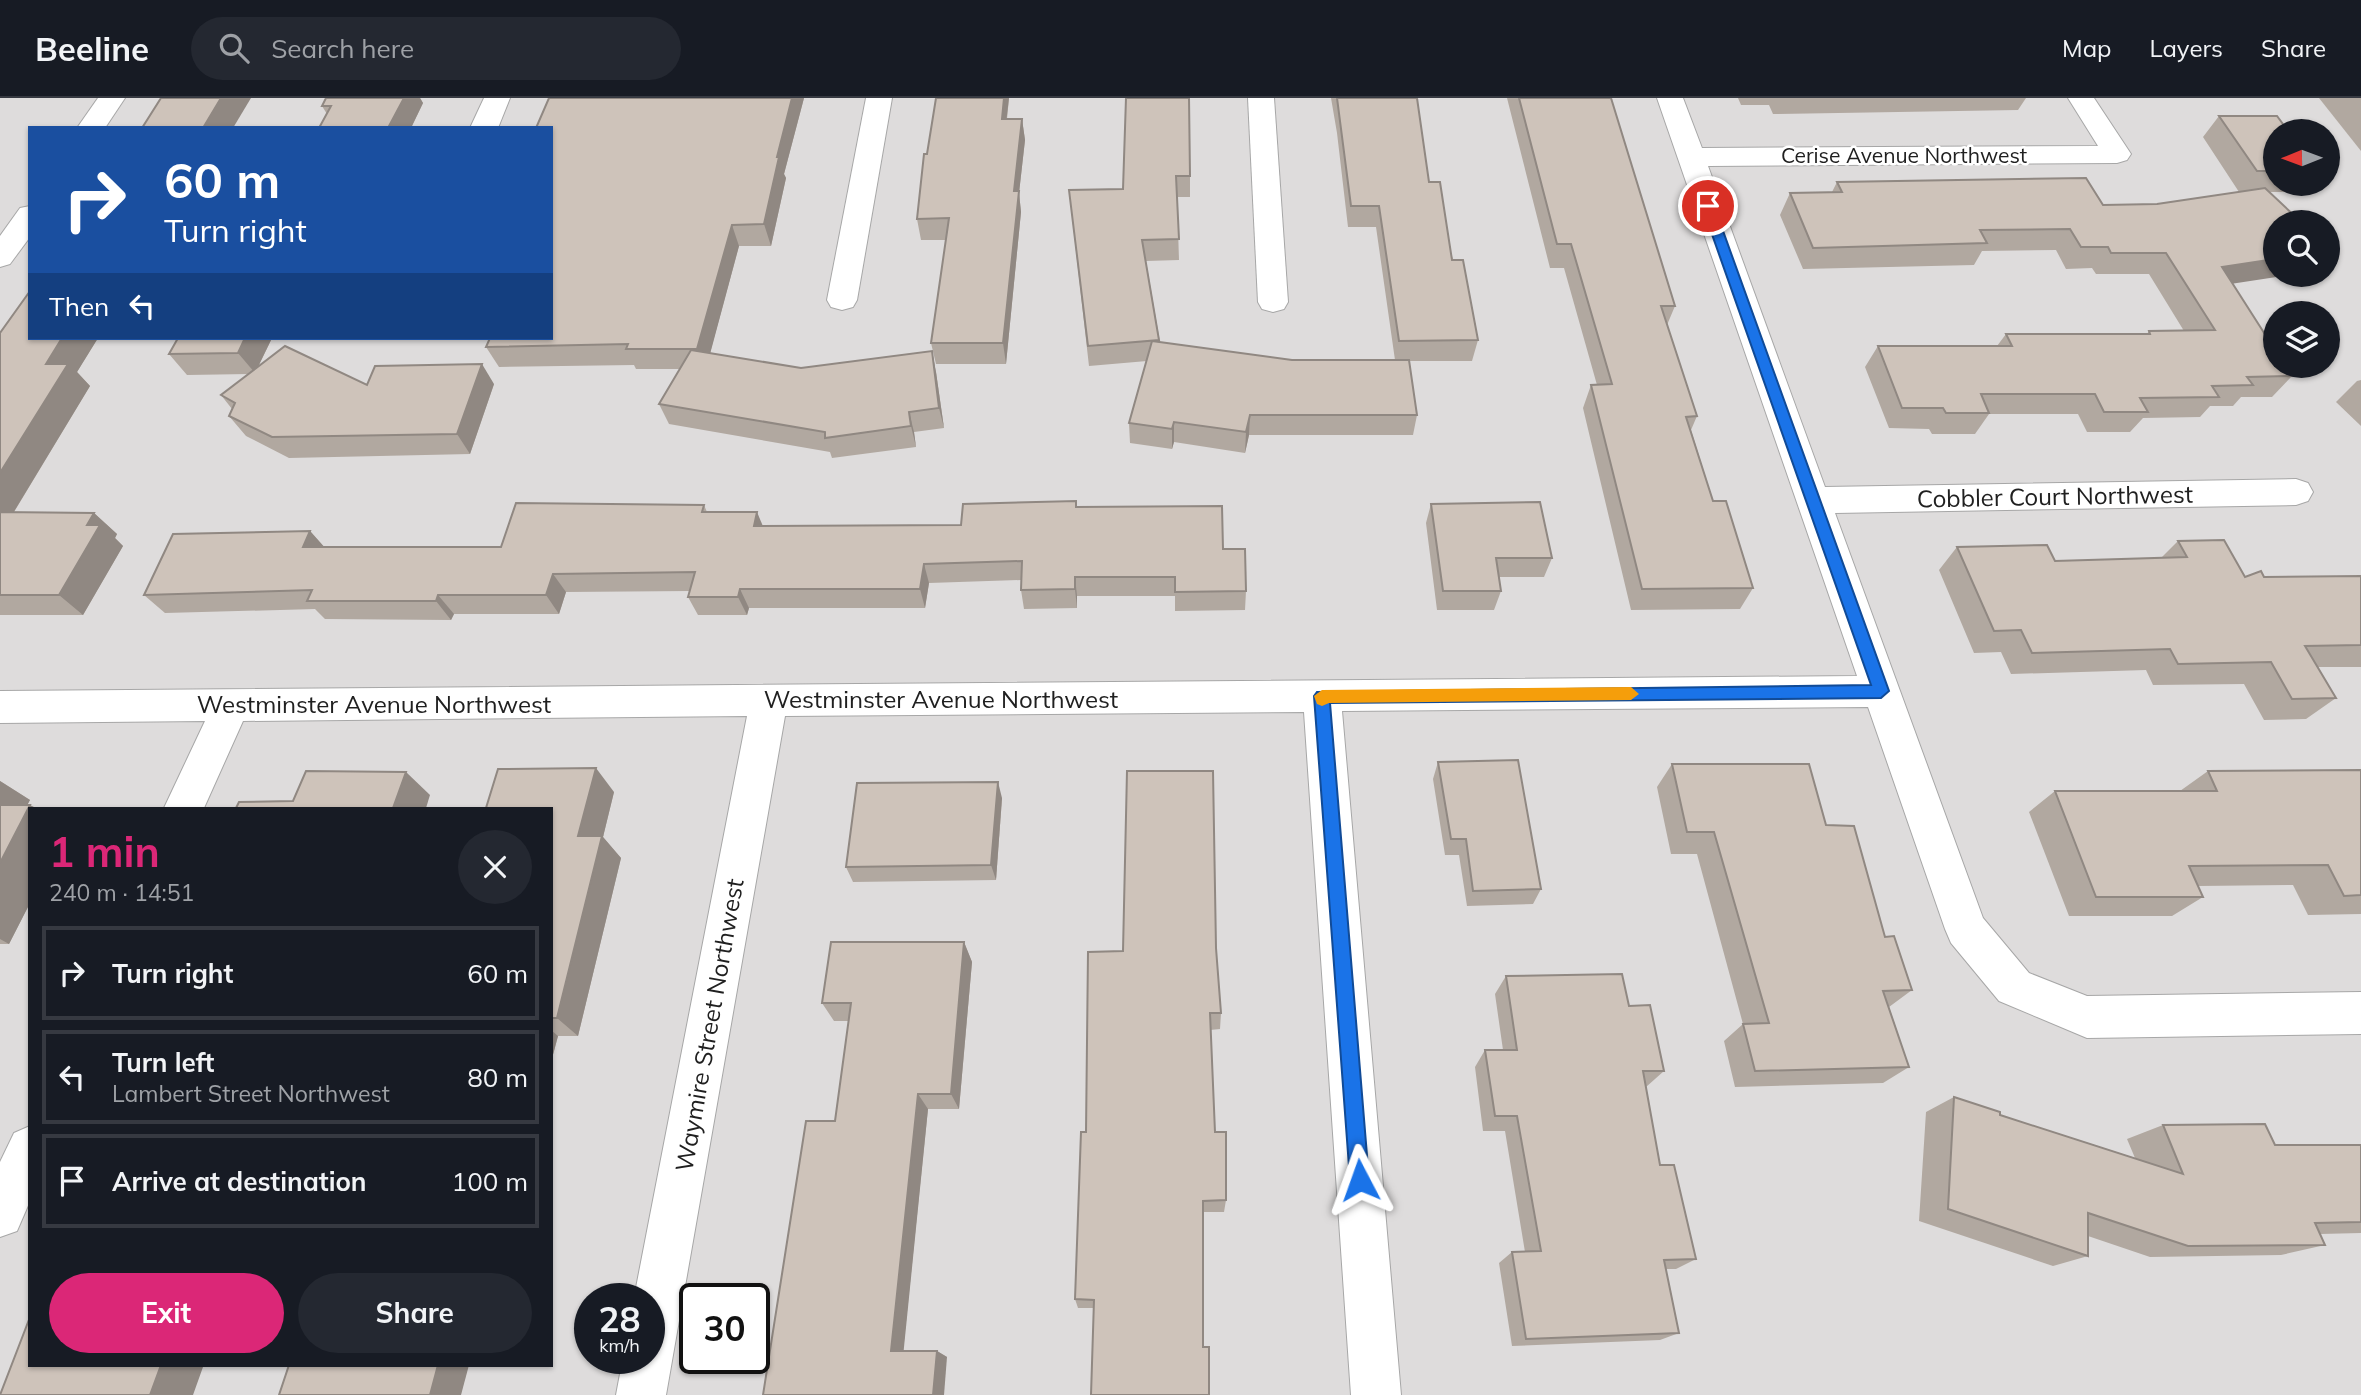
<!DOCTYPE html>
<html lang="en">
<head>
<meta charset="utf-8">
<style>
	:root { --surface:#171b24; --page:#242831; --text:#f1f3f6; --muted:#9ea1a6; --line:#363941; --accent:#db2777 }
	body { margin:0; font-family:Mulish,sans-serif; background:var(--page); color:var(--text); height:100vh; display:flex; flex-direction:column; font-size:26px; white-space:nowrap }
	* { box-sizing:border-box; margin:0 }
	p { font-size:23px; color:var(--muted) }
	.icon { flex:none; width:38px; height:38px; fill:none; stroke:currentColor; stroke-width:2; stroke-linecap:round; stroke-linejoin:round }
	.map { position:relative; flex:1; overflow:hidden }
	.drawer { position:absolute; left:28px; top:709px; width:525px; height:560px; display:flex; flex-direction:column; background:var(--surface); border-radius:0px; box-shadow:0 2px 5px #0004 }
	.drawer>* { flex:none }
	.banner { position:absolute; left:28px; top:28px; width:525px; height:214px; border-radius:0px; box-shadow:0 2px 5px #0004; background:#1a4fa0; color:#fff; overflow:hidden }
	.needle { width:46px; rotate:269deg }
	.tools { position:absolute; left:2263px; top:21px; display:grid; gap:14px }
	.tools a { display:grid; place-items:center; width:77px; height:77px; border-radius:50%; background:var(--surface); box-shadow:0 2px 5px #0004; font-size:35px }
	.speed { position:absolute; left:574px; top:1185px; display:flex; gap:14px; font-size:35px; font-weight:700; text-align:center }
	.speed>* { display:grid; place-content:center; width:91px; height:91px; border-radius:50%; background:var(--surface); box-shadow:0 2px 5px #0004; line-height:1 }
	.speed small { font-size:18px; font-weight:400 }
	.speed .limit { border:4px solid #111; border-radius:10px; background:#fff; color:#111 }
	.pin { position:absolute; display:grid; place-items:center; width:60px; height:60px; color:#fff; margin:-30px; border:4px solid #fff; border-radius:50%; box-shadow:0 2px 7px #0007 }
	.me { position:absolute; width:77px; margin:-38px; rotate:356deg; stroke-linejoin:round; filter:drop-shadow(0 0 5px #0008) }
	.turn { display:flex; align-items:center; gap:24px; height:147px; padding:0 21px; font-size:32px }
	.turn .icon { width:91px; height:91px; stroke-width:2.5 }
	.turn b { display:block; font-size:49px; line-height:60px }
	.then { display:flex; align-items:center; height:66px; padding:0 21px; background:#0003; gap:14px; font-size:26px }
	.round { display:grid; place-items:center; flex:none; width:74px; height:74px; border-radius:37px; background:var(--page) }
	.overview { display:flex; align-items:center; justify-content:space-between; height:119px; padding:0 21px }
	h1 { font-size:42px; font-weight:700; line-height:52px; color:var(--accent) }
	.primary-button { display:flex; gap:14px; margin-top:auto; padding:14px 21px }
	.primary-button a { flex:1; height:80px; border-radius:42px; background:var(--accent); color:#fff; font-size:28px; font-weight:700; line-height:80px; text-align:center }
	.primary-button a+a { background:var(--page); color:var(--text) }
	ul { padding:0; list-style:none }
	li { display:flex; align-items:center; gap:21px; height:94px; margin:0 14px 10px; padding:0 7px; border:4px solid var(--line); border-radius:0px }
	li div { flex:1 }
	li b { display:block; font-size:26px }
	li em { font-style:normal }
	header { display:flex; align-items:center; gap:42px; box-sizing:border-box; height:98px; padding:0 35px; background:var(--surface); border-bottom:2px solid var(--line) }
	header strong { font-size:33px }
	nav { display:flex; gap:38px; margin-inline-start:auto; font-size:24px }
	.search { width:490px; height:63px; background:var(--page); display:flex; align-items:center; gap:18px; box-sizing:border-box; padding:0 24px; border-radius:38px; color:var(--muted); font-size:26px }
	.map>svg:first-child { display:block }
	.residential { fill:#dedcdc; fill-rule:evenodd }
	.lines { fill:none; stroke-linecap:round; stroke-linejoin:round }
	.street-casing { stroke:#a7a7a7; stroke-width:2 }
	.street { fill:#fff; fill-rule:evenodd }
	.wall { fill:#b1a8a0 }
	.shaded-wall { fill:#908882 }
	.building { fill:#cec3ba; stroke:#908882; stroke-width:2 }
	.route { fill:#1a73e8; stroke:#114b97; stroke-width:2 }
	.slow { fill:#f59e0b }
	.labels { text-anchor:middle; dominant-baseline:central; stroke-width:5; stroke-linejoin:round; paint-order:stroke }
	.far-street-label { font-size:21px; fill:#202020; stroke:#fff }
	.street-label { font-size:24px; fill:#202020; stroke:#fff }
</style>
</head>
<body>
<header>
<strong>Beeline</strong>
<div class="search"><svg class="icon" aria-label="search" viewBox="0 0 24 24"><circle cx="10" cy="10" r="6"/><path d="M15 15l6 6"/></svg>Search here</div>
<nav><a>Map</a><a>Layers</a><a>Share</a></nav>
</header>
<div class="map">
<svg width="2361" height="1297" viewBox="0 0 2361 1297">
	<rect width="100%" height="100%" fill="#f1ede5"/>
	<path class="residential" d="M0,0h2361v1297h-2361zM30,30h521v210h-521zM2275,33h53v53h-53zM2275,124h53v53h-53zM2275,215h53v53h-53zM30,710h521v557h-521zM590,1200h59v60h-59zM695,1200h59v60h-59z"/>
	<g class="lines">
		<defs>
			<g id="street">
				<polygon points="98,0 125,0 105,30 77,30"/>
				<polygon points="484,0 510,0 498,30 470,30"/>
				<polygon points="866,0 892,0 857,202 853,209 842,212 831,209 827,202"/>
				<polygon points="1248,0 1274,0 1288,204 1284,211 1273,214 1262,211 1258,204"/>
				<polygon points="1657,0 1683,0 1702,50 2098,48 2068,0 2094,0 2131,56 2127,62 2117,65 1708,68 1825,389 2296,381 2308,385 2313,394 2308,403 2296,407 1835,415 1983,820 2029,875 2087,898 2361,894 2361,936 2087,940 1999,903 1951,845 1945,831 1868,609 1342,613 1401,1297 1351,1297 1304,614 785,618 666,1297 616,1297 623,1260 649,1260 649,1200 634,1200 747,618 243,623 204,710 164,710 205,623 0,625 0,593 1857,578"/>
				<polygon points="30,108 30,139 10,166 0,169 0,138 20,110"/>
				<polygon points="30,1028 30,1103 17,1133 0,1139 0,1064 14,1035"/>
			</g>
		</defs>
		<use href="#street" class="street-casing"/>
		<use href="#street" class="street"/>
	</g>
	<g class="wall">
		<polygon points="326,0 420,0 423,5 411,30 319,30 327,16 322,8"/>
		<polygon points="549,0 804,0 784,76 786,80 771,148 739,148 710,255 801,270 936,274 944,330 914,334 916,349 832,360 830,354 669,326 659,306 680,271 636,271 634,267 499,269 486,249 551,240"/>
		<polygon points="936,0 1009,0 1007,21 1022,21 1025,42 1019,95 1021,114 1006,266 936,266 931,245 946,142 921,142 917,121"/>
		<polygon points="1126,0 1190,78 1190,99 1177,99 1179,162 1146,163 1160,244 1292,262 1395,262 1376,129 1348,129 1337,35 1331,0 1417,0 1429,84 1478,242 1472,263 1409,263 1417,317 1413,337 1249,337 1245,355 1174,344 1172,351 1130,345 1129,325 1147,263 1089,268 1069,92 1123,91"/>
		<polygon points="1507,0 1611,0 1675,208 1667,227 1697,318 1691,332 1713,403 1753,490 1740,511 1631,512 1583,310 1591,287 1597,287 1564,170 1550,170"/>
		<polygon points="1738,0 2026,0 2018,12 1773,16 1769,7 1741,7"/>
		<polygon points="2319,0 2361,0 2361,53"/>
		<polygon points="2219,18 2275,33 2275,86 2305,86 2298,94 2270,94 2232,186 2292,278 2272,299 2241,299 2233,308 2210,308 2200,319 2143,320 2130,334 2087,334 2078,316 1989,316 1975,336 1932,336 1929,331 1889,330 1865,269 1878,248 1997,248 2006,236 2147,236 2149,233 2184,233 2149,176 2096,176 2092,170 2066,171 2056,152 1982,153 1974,167 1803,171 1780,117 1790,95 1832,94 1837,84 2103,107 2157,106 2239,94 2203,39"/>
		<polygon points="0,235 30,240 98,240 77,274 90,288 14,414 94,415 117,436 115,440 123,448 83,517 0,517"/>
		<polygon points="178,240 272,240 258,269 367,287 494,286 470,356 289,360 246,338 229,318 232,311 221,297 249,276 187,277 169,256"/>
		<polygon points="2361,282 2361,328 2336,304 2357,283"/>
		<polygon points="1076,403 1076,409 1223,451 1246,493 1245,512 1175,513 1175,498 1077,498 1077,510 1024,511 1021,492 1021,482 929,485 925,510 749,510 747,517 698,517 688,499 690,493 566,494 559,516 454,516 451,522 325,521 315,511 165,515 144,497 310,433 324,449 501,449 704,407 707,414 763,428 961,427"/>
		<polygon points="1431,406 1552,460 1544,479 1499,479 1501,493 1494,512 1437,512 1426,425"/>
		<polygon points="2178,443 2245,479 2361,478 2361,569 2318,569 2336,600 2306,621 2264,622 2244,586 2153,587 2146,572 2011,576 2001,554 1974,555 1939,472 1957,449 2055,463 2161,460"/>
		<polygon points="1438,664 1541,791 1533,806 1467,808 1459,757 1445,757 1433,681"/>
		<polygon points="1672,666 1826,727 1885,839 1912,892 1889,909 1909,969 1883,985 1735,989 1724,943 1743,926 1697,756 1671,756 1657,689"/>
		<polygon points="2361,672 2361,816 2308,817 2293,787 2198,788 2203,799 2172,818 2069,818 2029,714 2055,693 2180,693 2208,673"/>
		<polygon points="0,683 30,702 27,707 30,710 30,805 9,846 0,846"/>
		<polygon points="614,694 603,739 621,760 578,938 558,938 551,964 551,710"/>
		<polygon points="1002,700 996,782 853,784 846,769"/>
		<polygon points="964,844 972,864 959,1011 928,1011 903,1253 937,1253 947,1259 763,1297 835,1023 849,923 834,923 822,905"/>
		<polygon points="1216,850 1221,915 1220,931 1210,932 1215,1034 1226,1102 1224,1114 1203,1114 1203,1249 1209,1297 1093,1210 1078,1210 1075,1201 1086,1034"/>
		<polygon points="1506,878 1629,908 1664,973 1646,989 1660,1067 1696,1161 1676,1171 1666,1171 1679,1235 1660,1242 1512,1248 1499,1165 1512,1154 1525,1154 1505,1033 1483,1033 1475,969 1485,952 1503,952 1495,896"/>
		<polygon points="1954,999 2000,1017 2135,1060 2127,1041 2163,1027 2275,1047 2361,1047 2361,1135 2320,1136 2325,1147 2281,1157 2150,1159 2088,1138 2088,1158 2053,1168 1919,1123 1926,1014"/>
	</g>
	<g class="shaded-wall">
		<polygon points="221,0 251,0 233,30 203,30"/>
		<polygon points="404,0 420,0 423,5 411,30 388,30"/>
		<polygon points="792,0 804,0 784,76 786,80 771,148 764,126 777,59"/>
		<polygon points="1004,0 1009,0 1004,42 1002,21"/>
		<polygon points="1022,21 1025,42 1019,95 1021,114 1006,266 1003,245 1014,93"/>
		<polygon points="732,127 739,148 706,271 697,251"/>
		<polygon points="2275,161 2275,177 2289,177 2204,190 2222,169"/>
		<polygon points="62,240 98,240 77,274 90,288 1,435 0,434 0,375 46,266"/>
		<polygon points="245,240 272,240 255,275 238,255"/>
		<polygon points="932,253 936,274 944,330 939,310"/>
		<polygon points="482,266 494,286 470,356 457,336"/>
		<polygon points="909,314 914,334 916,349 911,328"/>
		<polygon points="1250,317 1249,337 1245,355 1246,334"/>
		<polygon points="1174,324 1174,344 1172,351 1172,331"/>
		<polygon points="757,414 765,433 754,428"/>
		<polygon points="94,415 117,436 115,440 123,448 83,517 59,497 87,427"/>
		<polygon points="310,433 327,452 303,449"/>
		<polygon points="924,466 929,485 925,510 920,491"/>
		<polygon points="553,476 566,494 559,516 546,497"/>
		<polygon points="1075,479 1077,498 1077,510 1075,491"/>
		<polygon points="740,491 749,510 747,517 738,499"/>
		<polygon points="438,497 454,516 451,522 436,503"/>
		<polygon points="596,670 614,694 603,739 621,760 578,938 557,920 578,738"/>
		<polygon points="406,674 430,697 426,710 393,710"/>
		<polygon points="0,683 30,702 15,730 0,721"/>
		<polygon points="998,684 1002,700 996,782 991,767"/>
		<polygon points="30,707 36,710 30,710 30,805 9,846 0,841 0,765"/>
		<polygon points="964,844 972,864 959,1011 951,996"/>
		<polygon points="551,932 558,938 551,964"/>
		<polygon points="918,996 928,1011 903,1259 891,1253"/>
		<polygon points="937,1253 947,1259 944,1297 933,1297"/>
		<polygon points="161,1267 198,1267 197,1269 203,1269 193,1297 150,1297"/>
		<polygon points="438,1267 469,1267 461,1297 430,1297"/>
	</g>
	<g class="building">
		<polygon points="161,0 221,0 203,30 142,30"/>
		<polygon points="326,0 404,0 388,30 319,30 331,8 322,8"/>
		<polygon points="549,0 792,0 777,59 779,59 764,126 732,127 697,251 626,251 628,246 486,249 490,240 551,240 551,30 536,30"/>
		<polygon points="936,0 1004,0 1002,21 1022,21 1014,93 1019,93 1003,245 931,245 949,120 917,121 924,56 927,56"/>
		<polygon points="1126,0 1189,0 1190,78 1176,78 1179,141 1142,142 1159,242 1088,248 1069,92 1123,91"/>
		<polygon points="1337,0 1417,0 1429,84 1440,84 1452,162 1463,162 1478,242 1399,243 1379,108 1351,108"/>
		<polygon points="1519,0 1611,0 1675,208 1661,208 1697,318 1686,319 1713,403 1726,403 1753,490 1642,491 1591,287 1612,286 1571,146 1557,146"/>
		<polygon points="2219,18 2277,18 2288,33 2275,33 2275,73 2257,73"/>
		<polygon points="2086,80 2103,107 2157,106 2265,90 2301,124 2275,124 2275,161 2222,169 2275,252 2275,268 2285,268 2292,278 2247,279 2253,287 2212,288 2219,299 2140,300 2148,314 2104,314 2095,296 1981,296 1989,315 1946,315 1943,310 1902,310 1878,248 2012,248 2006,236 2150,236 2149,233 2215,232 2166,155 2111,155 2108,149 2081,149 2070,131 1980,132 1987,145 1813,150 1790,95 1842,94 1837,84"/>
		<polygon points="30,193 30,240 62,240 46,266 68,266 0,375 0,235"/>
		<polygon points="178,240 245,240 238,255 169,256"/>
		<polygon points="1152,243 1292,262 1409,262 1417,317 1250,317 1246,334 1174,324 1172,331 1129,325"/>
		<polygon points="285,248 367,287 375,268 482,266 457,336 272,339 229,318 235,305 221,297"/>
		<polygon points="691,252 801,270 932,253 939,310 909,314 911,328 825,340 825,334 659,306"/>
		<polygon points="1076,403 1076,409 1222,408 1223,451 1245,451 1246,493 1175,494 1175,479 1075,479 1075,491 1021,492 1022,463 924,466 920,491 740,491 738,499 688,499 695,474 553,476 546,497 438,497 436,503 307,503 312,492 144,497 173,436 310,433 303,449 501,449 516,405 704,407 702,414 757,414 754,428 961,427 963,406"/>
		<polygon points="1540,404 1552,460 1496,460 1501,493 1443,493 1431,406"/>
		<polygon points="0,414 94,415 87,427 100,427 59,497 0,497"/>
		<polygon points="2224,442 2245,479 2261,473 2264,479 2361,478 2361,547 2305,548 2336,600 2292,601 2271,564 2178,566 2170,551 2032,555 2021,532 1994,533 1957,449 2047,447 2055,463 2187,459 2178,443"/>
		<polygon points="1518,662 1541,791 1473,793 1466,741 1451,741 1438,664"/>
		<polygon points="1672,666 1809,666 1826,727 1854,728 1885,839 1894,838 1912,892 1883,893 1909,969 1755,973 1743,926 1769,925 1714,734 1687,734"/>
		<polygon points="596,670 578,738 602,738 557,920 551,920 551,710 486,710 498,671"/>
		<polygon points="2361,672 2361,797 2344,798 2328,767 2189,768 2203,799 2096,799 2055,693 2217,693 2208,673"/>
		<polygon points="306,673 406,674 393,710 236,710 239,704 293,703"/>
		<polygon points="1127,673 1213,673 1216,850 1221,915 1210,915 1215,1034 1226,1034 1226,1102 1203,1103 1203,1249 1209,1249 1209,1297 1091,1297 1094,1202 1075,1201 1081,1034 1086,1034 1088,854 1123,853"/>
		<polygon points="998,684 991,767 846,769 857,685"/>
		<polygon points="0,707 30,707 0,765"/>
		<polygon points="831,844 964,844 951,996 918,996 891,1253 937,1253 933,1297 763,1297 806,1023 835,1023 851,905 822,905"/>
		<polygon points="1622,876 1629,908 1650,907 1664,973 1643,973 1660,1067 1674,1067 1696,1161 1664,1162 1679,1235 1526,1241 1512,1154 1541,1153 1517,1018 1495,1018 1485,952 1517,952 1506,878"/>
		<polygon points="1954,999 2000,1014 2000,1017 2183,1076 2163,1027 2265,1026 2275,1047 2361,1047 2361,1124 2315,1125 2325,1147 2188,1148 2088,1115 2088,1158 1948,1111"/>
		<polygon points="30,1219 30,1267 161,1267 150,1297 0,1297"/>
		<polygon points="289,1267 438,1267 430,1297 279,1297"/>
	</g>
	<polygon class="route" points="1708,104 1714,108 1889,593 1881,600 1330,605 1369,1082 1366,1089 1360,1092 1353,1089 1350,1082 1314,598 1317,594 1871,587 1702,108"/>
	<polygon class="slow" points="1631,589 1639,596 1631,602 1329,605 1322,608 1317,606 1314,598 1322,592"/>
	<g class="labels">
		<g class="far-street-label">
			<text x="1904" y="57">Cerise Avenue Northwest</text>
		</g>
		<g class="street-label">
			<text transform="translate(2055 398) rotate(-1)">Cobbler Court Northwest</text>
			<text x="941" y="601">Westminster Avenue Northwest</text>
			<text x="374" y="606">Westminster Avenue Northwest</text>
			<text transform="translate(709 927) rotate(-80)">Waymire Street Northwest</text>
		</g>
	</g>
</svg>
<div class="tools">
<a><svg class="needle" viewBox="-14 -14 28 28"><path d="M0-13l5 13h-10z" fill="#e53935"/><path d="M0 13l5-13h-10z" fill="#9ea1a6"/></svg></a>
<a><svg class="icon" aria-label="search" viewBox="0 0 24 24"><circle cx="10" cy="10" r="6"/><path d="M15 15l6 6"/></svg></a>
<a><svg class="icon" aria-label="layers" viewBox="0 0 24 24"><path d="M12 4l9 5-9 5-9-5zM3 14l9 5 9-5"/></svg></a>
</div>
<div class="speed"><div>28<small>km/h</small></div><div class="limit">30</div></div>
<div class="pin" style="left:1708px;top:108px;background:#d93025"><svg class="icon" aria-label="arrive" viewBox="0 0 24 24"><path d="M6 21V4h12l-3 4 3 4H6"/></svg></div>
<svg class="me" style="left:1360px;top:1082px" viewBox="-20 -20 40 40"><path d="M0-17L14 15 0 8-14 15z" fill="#1a73e8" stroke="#fff" stroke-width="4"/></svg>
<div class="banner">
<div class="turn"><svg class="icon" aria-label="right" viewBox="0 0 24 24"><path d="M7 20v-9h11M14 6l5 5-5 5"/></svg><div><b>60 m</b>Turn right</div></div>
<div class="then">Then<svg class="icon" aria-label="left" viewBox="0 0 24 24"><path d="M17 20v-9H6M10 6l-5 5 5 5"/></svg></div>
</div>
<section class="drawer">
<div class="overview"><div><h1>1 min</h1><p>240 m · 14:51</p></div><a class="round"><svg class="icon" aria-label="close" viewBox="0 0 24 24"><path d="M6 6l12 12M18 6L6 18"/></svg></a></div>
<ul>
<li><svg class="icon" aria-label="right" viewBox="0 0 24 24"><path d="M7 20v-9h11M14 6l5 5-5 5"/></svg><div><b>Turn right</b></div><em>60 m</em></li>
<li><svg class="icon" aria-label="left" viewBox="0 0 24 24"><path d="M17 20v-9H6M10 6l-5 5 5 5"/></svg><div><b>Turn left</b><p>Lambert Street Northwest</p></div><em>80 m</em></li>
<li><svg class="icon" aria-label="arrive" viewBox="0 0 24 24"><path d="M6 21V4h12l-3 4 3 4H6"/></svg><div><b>Arrive at destination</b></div><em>100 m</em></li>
</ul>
<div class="primary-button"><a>Exit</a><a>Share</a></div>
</section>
</div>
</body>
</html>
